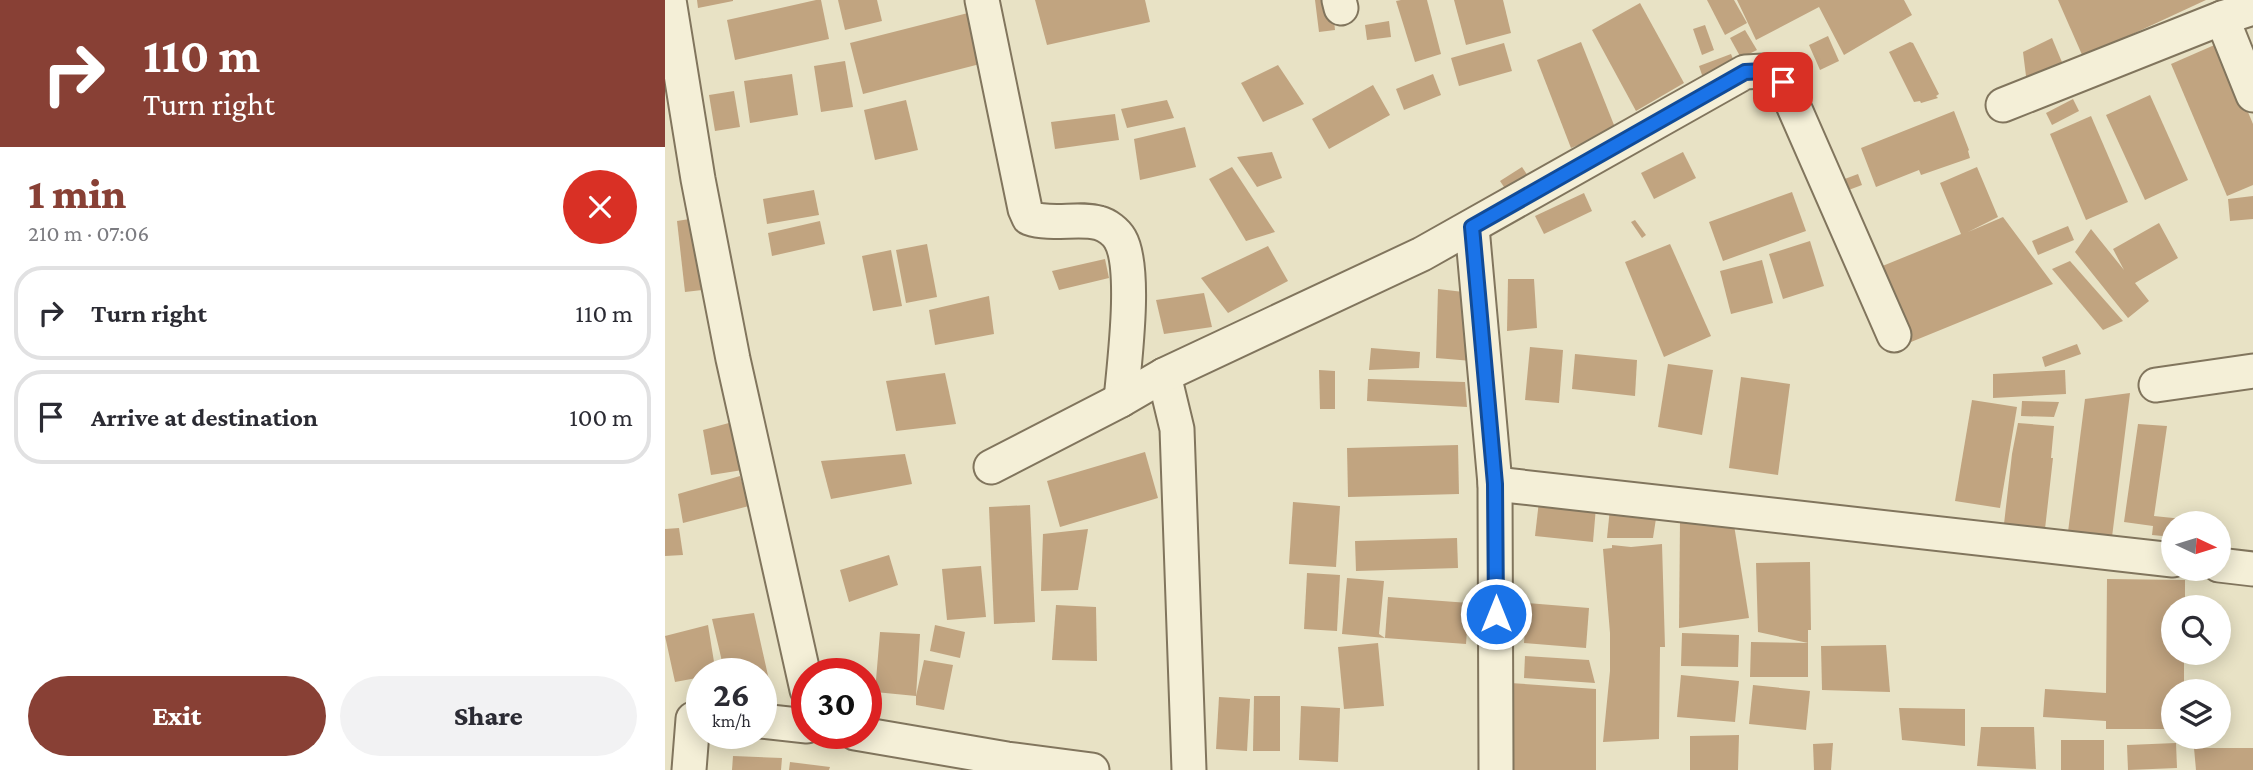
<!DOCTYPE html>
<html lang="en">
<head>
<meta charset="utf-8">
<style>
	:root { --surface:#fff; --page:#f2f2f3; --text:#2b2b33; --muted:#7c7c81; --line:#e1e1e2; --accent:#884035 }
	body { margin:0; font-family:"Crimson Pro",serif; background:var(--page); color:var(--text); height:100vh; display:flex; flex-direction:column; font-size:26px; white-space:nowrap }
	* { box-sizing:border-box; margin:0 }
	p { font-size:23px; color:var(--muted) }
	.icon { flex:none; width:38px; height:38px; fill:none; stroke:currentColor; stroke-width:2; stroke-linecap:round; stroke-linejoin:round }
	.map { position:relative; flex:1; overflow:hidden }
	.details { display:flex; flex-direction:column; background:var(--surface); width:665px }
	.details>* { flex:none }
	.banner { background:#884035; color:#fff; overflow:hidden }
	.needle { width:46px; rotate:94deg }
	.buttons { position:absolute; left:1496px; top:511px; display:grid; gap:14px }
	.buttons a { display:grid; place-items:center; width:70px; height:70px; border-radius:50%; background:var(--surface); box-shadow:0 4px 18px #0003; font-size:35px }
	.speed { position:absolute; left:21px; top:658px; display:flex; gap:14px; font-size:35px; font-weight:700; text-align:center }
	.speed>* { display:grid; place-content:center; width:91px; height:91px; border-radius:50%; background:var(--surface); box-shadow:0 4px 18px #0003; line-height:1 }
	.speed small { font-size:18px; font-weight:400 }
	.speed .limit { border:10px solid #d22; background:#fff; color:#111 }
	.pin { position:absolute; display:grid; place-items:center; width:60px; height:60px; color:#fff; margin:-30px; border-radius:14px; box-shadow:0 4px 10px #0006 }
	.me { position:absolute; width:77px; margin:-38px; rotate:0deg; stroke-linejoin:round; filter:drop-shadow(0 0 5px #0008) }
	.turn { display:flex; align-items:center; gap:24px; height:147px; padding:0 28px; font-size:32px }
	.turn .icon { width:91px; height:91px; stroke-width:2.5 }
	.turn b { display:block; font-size:49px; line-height:60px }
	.round { display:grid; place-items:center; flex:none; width:74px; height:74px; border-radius:37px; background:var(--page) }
	.overview { display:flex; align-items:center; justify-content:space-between; height:119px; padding:0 28px }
	h1 { font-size:42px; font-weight:800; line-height:52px; color:var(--accent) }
	.button { display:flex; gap:14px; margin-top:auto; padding:14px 28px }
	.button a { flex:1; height:80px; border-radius:42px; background:var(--accent); color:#fff; font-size:28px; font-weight:800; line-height:80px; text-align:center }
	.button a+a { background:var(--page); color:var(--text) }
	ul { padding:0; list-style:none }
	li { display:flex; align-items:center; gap:21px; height:94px; margin:0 14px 10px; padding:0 14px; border:4px solid var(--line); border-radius:28px }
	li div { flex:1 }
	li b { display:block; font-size:26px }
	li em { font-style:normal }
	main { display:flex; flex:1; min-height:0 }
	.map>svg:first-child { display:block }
	.building { fill:#c1a480 }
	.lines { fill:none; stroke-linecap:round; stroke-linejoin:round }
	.minor-casing { stroke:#81755d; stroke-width:37 }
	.minor { stroke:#f4efd7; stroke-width:33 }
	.route-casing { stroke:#114b97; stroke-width:18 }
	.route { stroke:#1a73e8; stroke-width:12 }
</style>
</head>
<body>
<main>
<section class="details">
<div class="banner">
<div class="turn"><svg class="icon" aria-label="right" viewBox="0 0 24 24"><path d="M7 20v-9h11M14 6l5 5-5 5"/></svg><div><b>110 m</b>Turn right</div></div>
</div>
<div class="overview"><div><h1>1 min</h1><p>210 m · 07:06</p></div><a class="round" style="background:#d93025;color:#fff"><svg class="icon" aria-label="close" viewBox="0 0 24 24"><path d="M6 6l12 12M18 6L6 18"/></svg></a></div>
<ul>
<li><svg class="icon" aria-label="right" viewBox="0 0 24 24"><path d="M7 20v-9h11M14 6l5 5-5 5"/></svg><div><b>Turn right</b></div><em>110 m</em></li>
<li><svg class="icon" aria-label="arrive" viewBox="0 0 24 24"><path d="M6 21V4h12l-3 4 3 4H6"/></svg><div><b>Arrive at destination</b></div><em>100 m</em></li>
</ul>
<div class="button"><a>Exit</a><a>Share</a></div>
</section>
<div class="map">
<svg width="1588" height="770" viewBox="0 0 1588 770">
	<rect width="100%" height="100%" fill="#e8e2c5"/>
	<g class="building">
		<polygon points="32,0 68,0 68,1 33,8"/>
		<polygon points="151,0 156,0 164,39 70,60 62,20"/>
		<polygon points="173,0 212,0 217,21 180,30"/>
		<polygon points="370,0 480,0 485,22 382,45"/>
		<polygon points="650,0 667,0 670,30 654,32"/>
		<polygon points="736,0 762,0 776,54 750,62 731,1"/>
		<polygon points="789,0 838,0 846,33 801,45"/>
		<polygon points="1042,0 1069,0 1082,23 1060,35"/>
		<polygon points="1072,0 1239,0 1247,15 1179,55 1154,7 1091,40"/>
		<polygon points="1393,0 1541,0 1418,57"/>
		<polygon points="975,3 1019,83 971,111 927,30"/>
		<polygon points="303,13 315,64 198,94 185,43"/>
		<polygon points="724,21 726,37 702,40 700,25"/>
		<polygon points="1040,25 1049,50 1037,55 1028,29"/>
		<polygon points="1080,30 1092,50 1076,58 1065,38"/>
		<polygon points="1163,36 1174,61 1155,70 1144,45"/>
		<polygon points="1387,38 1399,67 1362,84 1358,52"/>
		<polygon points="916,42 951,130 906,148 872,60"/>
		<polygon points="1245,42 1248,43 1274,94 1271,96 1273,98 1256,103 1255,101 1249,102 1224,52"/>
		<polygon points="839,43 847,71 794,86 786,58"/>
		<polygon points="1554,43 1588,124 1588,185 1562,196 1506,64"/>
		<polygon points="1066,54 1071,66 1038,78 1034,66"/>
		<polygon points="180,61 188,107 156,112 149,66"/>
		<polygon points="613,65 639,104 598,122 576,83"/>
		<polygon points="127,74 133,115 85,123 79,81"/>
		<polygon points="768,74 776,95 739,110 731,89"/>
		<polygon points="708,85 725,115 664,149 647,119"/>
		<polygon points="69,91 75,127 50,131 44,95"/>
		<polygon points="1485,95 1523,180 1480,200 1441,115"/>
		<polygon points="1408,99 1414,111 1387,125 1381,113"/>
		<polygon points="241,100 253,150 210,160 199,110"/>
		<polygon points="502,100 509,118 462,128 456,109"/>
		<polygon points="1289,111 1304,150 1303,151 1305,158 1256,175 1254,170 1211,187 1196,148"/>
		<polygon points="450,114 454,140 390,149 386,122"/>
		<polygon points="1426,116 1463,202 1421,220 1385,134"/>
		<polygon points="520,127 531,167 475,180 469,139"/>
		<polygon points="607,152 617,178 592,187 572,157"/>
		<polygon points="1018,152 1031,178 989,199 976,173"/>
		<polygon points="567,167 610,232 581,241 544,179"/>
		<polygon points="857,167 865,179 843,193 835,181"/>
		<polygon points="1312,167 1333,217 1303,232 1338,217 1388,284 1246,342 1215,267 1296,234 1275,183"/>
		<polygon points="1193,174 1197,185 1181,191 1177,180"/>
		<polygon points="149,190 154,215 102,224 98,199"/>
		<polygon points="1127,192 1141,231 1058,261 1044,222"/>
		<polygon points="919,193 927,211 879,234 870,216"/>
		<polygon points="1588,196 1588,219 1565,221 1563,199"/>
		<polygon points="37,217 46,289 20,292 12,221"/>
		<polygon points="970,220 981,235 977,238 966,222"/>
		<polygon points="155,221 160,244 107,256 103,233"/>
		<polygon points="1494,223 1513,258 1470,283 1484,301 1463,318 1410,252 1426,229 1459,270 1448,249"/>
		<polygon points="1403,226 1409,240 1373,255 1367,241"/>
		<polygon points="1145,241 1159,286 1118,299 1104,254"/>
		<polygon points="262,244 272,297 241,303 231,250"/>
		<polygon points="1005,244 1046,336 999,357 960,262"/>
		<polygon points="603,246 623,281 563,313 536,278"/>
		<polygon points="226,250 237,306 208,311 197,256"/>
		<polygon points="440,259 444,278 394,290 387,271"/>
		<polygon points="1097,260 1108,303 1066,314 1055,271"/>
		<polygon points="1405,261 1458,321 1438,330 1387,269"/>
		<polygon points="843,279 869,279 872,328 842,331"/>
		<polygon points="773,289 807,293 807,361 771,358"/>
		<polygon points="539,293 547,327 499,334 491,300"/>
		<polygon points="324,296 329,334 270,345 264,310"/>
		<polygon points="1412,344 1416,354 1380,367 1377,357"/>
		<polygon points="865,347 898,350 894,403 860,400"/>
		<polygon points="706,348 755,352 754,368 704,370"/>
		<polygon points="910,354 972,360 970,396 907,389"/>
		<polygon points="1003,364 1048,370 1037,435 993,427"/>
		<polygon points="654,370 670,371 670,409 655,409"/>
		<polygon points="1400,370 1401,394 1328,398 1328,374"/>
		<polygon points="280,373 291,424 231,431 221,381"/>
		<polygon points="1076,377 1125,384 1113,475 1064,468"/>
		<polygon points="703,379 800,382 802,407 702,401"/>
		<polygon points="1465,393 1447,537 1403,532 1420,399"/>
		<polygon points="1307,400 1352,407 1335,508 1290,501"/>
		<polygon points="1357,401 1394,402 1389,417 1356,416"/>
		<polygon points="75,420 84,469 46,475 38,430"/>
		<polygon points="1353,423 1389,426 1386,458 1388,458 1380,529 1339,524 1347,454"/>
		<polygon points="1473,424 1502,426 1489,516 1527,520 1527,523 1508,523 1508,537 1487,535 1488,526 1459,522"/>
		<polygon points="793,445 794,494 683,497 682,448"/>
		<polygon points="480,452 493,498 395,527 382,481"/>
		<polygon points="240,454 247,484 166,499 156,461"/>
		<polygon points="75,476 84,506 18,523 13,494"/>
		<polygon points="874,501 931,507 928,542 870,536"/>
		<polygon points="628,502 675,506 671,567 624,564"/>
		<polygon points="365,505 370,622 329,624 324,507"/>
		<polygon points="945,508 992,512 988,538 942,538"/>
		<polygon points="1015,521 1069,525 1084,618 1014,628"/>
		<polygon points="14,528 18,555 0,556 0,529"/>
		<polygon points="423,529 413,590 376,591 378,534"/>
		<polygon points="792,538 793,568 691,571 690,541"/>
		<polygon points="997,544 1000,647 995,647 994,739 938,742 945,671 945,633 938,549 947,548 947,545 966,547"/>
		<polygon points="224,555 233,585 184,602 175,570"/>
		<polygon points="1145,562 1146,630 1143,630 1143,643 1093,632 1091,563"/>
		<polygon points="316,566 321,617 282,620 277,569"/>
		<polygon points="642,573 675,575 672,631 639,629"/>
		<polygon points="682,578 719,581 714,634 720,638 677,634"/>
		<polygon points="1442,579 1520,580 1520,607 1508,607 1508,653 1519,653 1519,691 1508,691 1508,729 1441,729 1441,721 1378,717 1380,689 1441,693"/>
		<polygon points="723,597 804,603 801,644 720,638"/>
		<polygon points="862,603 924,608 921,648 859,643"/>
		<polygon points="391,605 431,607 432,661 387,660"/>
		<polygon points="89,613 106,689 96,690 96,674 60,674 47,619"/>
		<polygon points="43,625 51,674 37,674 37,677 10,682 0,636"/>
		<polygon points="270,625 300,632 295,658 265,651"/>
		<polygon points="215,632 255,634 251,696 259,660 288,665 279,710 251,705 251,696 210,692"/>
		<polygon points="1017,633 1074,635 1073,667 1016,666"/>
		<polygon points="1086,642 1143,643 1143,677 1085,677"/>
		<polygon points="713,643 719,706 679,709 673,647"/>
		<polygon points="1221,645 1225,692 1157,690 1156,646"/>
		<polygon points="860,656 924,660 930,683 859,678"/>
		<polygon points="1016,675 1074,681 1070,722 1012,717"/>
		<polygon points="845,683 931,689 931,770 840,770"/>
		<polygon points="1088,685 1145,691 1141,730 1084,724"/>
		<polygon points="589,696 615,696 615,751 588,751"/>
		<polygon points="554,697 585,699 582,751 551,749"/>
		<polygon points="636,706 675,708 673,762 634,760"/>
		<polygon points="1234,708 1300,709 1300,746 1237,740"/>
		<polygon points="1316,727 1369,727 1371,769 1312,766"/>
		<polygon points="1074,735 1073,770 1025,770 1025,736"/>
		<rect x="1396" y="740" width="43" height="30"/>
		<polygon points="1168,743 1166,770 1149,770 1148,744"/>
		<polygon points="1511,743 1512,768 1463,770 1462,745"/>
		<polygon points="1529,748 1588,748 1588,770 1531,770"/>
		<polygon points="68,756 117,758 116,770 67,770"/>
		<polygon points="125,762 165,767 164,770 124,770"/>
	</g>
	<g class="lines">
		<defs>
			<g id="minor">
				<polyline points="4,0 33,179 68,359 142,690"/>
				<path d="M317,0l43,209 4,9c23,8 50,-1 70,5 8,2 17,9 21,16 17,29 4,126 1,161"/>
				<polyline points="674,0 676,8"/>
				<polyline points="1557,18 1588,95"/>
				<polyline points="1338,105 1557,18 1588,8"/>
				<polyline points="807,227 830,484 831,770"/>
				<polyline points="499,375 512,429 524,770"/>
				<polyline points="1491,385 1588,371"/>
				<polyline points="326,467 456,400 499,375 757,254 1080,72 1099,71 1118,82 1229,335"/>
				<polyline points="830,484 1508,560"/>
				<polyline points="1554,565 1588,569"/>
				<polyline points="96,721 142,726"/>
				<polyline points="190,733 342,759 427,770"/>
				<polyline points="24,770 28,719"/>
			</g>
		</defs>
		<use href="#minor" class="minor-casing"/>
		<use href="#minor" class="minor"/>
	</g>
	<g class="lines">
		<defs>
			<polyline id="route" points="831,614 830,484 807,227 1080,72 1099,71 1118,82"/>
		</defs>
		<use href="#route" class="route-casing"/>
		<use href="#route" class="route"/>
	</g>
</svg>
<div class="buttons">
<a><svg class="needle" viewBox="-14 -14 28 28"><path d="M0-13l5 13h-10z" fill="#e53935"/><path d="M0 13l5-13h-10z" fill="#7c7c81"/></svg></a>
<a><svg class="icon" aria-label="search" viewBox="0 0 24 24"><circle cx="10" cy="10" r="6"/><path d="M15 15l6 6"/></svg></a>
<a><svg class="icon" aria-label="layers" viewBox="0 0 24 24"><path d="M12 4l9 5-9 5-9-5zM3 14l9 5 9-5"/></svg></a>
</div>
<div class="speed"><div>26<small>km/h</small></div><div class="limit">30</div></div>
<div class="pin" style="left:1118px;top:82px;background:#d93025"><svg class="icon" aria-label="arrive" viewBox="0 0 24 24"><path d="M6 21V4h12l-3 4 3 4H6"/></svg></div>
<svg class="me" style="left:831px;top:614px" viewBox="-20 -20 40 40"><circle r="17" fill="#1a73e8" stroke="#fff" stroke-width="3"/><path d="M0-11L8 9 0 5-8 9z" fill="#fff"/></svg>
</div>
</main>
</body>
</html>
